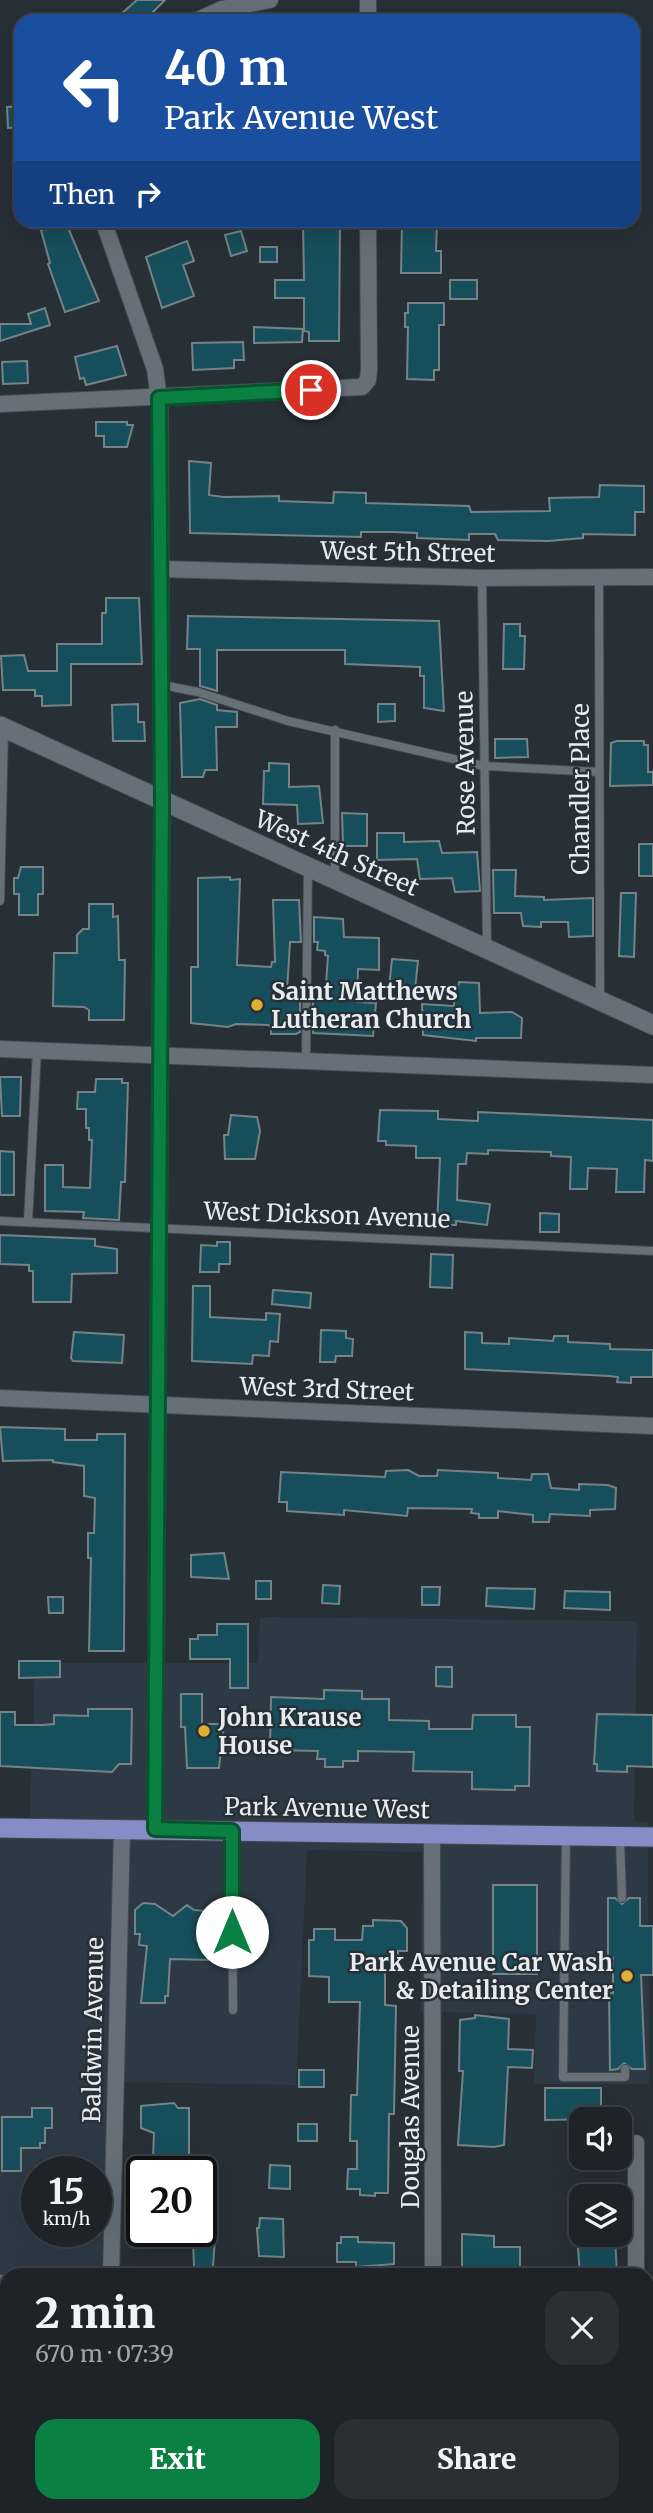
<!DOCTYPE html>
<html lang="en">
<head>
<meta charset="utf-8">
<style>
	:root { --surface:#1d2329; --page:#2a2f35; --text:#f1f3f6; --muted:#a0a4a8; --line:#3b4046; --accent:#0b8043 }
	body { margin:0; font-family:Merriweather,serif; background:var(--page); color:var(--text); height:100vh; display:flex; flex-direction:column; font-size:26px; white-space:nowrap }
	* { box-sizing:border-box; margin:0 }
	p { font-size:23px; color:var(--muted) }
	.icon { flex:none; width:38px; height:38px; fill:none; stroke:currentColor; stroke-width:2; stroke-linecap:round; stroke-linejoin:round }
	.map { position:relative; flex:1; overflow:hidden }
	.panel { position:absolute; left:0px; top:2268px; width:654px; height:245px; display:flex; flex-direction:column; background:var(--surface); border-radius:21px 21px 0 0; box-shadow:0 7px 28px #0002,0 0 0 2px var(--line) }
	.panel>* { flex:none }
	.hud { position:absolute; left:14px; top:14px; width:626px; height:214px; border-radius:21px; box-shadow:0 7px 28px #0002,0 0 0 2px var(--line); background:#1a4fa0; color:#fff; overflow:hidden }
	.fabs { position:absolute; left:569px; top:2107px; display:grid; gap:14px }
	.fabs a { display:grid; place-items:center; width:63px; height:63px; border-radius:14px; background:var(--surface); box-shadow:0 7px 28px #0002,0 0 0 2px var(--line); font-size:35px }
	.speed { position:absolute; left:21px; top:2156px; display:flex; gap:14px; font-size:35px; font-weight:700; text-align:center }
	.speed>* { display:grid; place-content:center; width:91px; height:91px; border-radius:50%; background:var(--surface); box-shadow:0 7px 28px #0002,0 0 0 2px var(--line); line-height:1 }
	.speed small { font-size:18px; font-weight:400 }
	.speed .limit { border:4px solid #111; border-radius:10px; background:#fff; color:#111 }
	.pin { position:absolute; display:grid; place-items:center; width:60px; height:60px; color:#fff; margin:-30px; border:4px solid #fff; border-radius:50%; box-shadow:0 2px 7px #0007 }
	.me { position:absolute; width:77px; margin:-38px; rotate:0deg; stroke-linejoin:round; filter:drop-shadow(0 0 5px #0008) }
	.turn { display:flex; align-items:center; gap:24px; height:147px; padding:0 35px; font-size:32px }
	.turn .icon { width:91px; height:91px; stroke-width:2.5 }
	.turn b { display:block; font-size:49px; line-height:60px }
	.then { display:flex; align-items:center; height:66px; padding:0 35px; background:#0003; gap:14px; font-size:26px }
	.round { display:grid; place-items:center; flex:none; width:74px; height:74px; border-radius:21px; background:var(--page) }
	.summary { display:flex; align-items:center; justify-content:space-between; height:119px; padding:0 35px }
	h1 { font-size:42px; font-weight:800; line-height:52px }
	.cta { display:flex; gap:14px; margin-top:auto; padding:14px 35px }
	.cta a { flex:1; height:80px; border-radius:21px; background:var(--accent); color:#fff; font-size:28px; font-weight:800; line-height:80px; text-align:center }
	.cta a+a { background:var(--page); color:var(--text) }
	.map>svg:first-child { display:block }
	.built { fill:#2d3a46; fill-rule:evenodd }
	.building { fill:#164f5b; stroke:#758387; stroke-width:2 }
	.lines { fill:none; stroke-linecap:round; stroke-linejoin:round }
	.service-casing { stroke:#444a51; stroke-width:10 }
	.minor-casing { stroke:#444a51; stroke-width:18 }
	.tertiary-casing { stroke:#444a51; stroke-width:21 }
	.secondary-casing { stroke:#444a51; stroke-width:21 }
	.primary-casing { stroke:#444a51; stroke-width:21 }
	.service { stroke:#677079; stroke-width:8 }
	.minor { stroke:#677079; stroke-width:16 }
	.tertiary { stroke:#677079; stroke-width:19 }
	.secondary { stroke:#677079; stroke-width:19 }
	.primary { stroke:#868dc6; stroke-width:19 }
	.route-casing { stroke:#07532c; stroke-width:18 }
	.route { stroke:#0b8043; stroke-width:12 }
	.poi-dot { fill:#e1af34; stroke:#272f37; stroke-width:2.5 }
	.labels { text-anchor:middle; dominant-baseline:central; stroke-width:5; stroke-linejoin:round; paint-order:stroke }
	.street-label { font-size:24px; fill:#e7ecf1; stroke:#272f37 }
	.poi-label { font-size:24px; font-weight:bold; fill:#e7ecf1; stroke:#272f37; text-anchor:start }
</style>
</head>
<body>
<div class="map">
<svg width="653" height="2513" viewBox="0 0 653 2513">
	<rect width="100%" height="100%" fill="#272f37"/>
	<g class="built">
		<path d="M260,1617l377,4 -3,200 14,1 1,262h-115l2,-70 -116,-2 2,-160 -115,-2 -11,235 -188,-3 -6,193 -102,1v-442h29l6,-171h223zM37,2172h59v59h-59z"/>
		<polygon points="653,2408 653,2513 500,2513 500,2506 648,2506 648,2410"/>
		<polygon points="127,2506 423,2506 422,2513 127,2513"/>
	</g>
	<g class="building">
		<polygon points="137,0 165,0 144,21 113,21"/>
		<polygon points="21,106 21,127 8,128 7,107"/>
		<polygon points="340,222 339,341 309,341 309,332 304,331 304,298 275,298 275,280 304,280 303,223"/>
		<polygon points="402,222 437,223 436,251 441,251 441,273 401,273"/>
		<polygon points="66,223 99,301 65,312 48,264 50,263 41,230"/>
		<polygon points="241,231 247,251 231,256 225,235"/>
		<polygon points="187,241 194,261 183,265 194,296 162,308 146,257"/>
		<rect x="260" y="247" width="17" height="15"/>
		<rect x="450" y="280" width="27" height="19"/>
		<polygon points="408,303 444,303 444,325 439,325 439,370 434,370 434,380 407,379 408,327 405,327 405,313 408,313"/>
		<polygon points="45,308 50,325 0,341 0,324 31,324 28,314"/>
		<polygon points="254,327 303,329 302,342 254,343"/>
		<polygon points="243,342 244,360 234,360 234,368 193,370 192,343"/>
		<polygon points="117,346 126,375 86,385 84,378 80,379 75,357"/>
		<polygon points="27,361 28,383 3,384 2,362"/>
		<polygon points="96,422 127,422 127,425 133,425 127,447 104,447 104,436 96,436"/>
		<polygon points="189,461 211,463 209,495 223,497 279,496 279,501 333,503 334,492 366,493 366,503 469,506 471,512 550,511 549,498 599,497 600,485 644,486 644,512 635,512 635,535 583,534 583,538 548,541 498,540 495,534 469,534 469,540 417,538 417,533 393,532 361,532 361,537 190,533"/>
		<polygon points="106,598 139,598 142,664 71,664 71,705 42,706 42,696 35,696 35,690 3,690 1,656 24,655 28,671 57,671 57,644 102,644 102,613 106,613"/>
		<polygon points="188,616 439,621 444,711 424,708 424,676 420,676 420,667 345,664 345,650 217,650 217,691 200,686 200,649 187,649"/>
		<polygon points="504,624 520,624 520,636 525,636 524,669 503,669"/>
		<polygon points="200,699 217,705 217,710 237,712 237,727 216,727 217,770 205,770 203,777 182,777 180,703"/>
		<polygon points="138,704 138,722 144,722 145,741 113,741 112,705"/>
		<polygon points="378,704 395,704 395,721 378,722"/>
		<polygon points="495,739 527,739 528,757 495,758"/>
		<polygon points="617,741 644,741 644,745 648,745 648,772 653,772 653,785 610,786 611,743"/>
		<polygon points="269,763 289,764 289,787 319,786 323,823 298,824 297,805 263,804 264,771 269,771"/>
		<polygon points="342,813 367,814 367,846 343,846"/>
		<polygon points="377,833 404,833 404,842 439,841 442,853 477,852 480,891 455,892 452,878 420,879 417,859 377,860"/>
		<rect x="639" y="844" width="14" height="32"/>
		<polygon points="21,867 43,867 43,894 38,894 38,915 19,915 19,894 14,894 14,878 18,878"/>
		<polygon points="493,870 516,870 515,896 544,897 544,900 593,898 593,936 569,937 568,922 541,922 541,927 523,926 521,913 494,913"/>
		<polygon points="230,877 230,880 240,879 237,965 271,967 272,962 275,962 273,900 299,900 301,942 290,942 287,992 297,992 297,997 300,998 300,1032 296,1034 271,1034 271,1027 268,1025 236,1024 228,1027 191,1023 191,967 198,967 198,878"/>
		<polygon points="621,893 636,893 634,957 619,956"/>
		<polygon points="89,904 113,904 113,917 118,916 119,960 125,960 124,1020 89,1020 89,1010 84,1007 53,1006 54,953 77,953 77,935 83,929 89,929"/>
		<polygon points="314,917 343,919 344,937 379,938 379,970 358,969 357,1002 376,1003 373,1036 313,1033 313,998 325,998 328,956 325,955 325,951 317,950 318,942 314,942"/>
		<polygon points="392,959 418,961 415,990 389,988"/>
		<polygon points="459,982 479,983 480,1013 512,1012 522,1018 521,1038 476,1038 476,1041 423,1035 422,1004 454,1006 455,988 458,988"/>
		<polygon points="0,1077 21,1077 20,1116 2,1116"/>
		<polygon points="96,1079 122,1079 122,1083 128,1083 125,1182 121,1182 119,1220 83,1218 84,1212 45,1211 45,1165 63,1165 63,1187 90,1188 92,1140 89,1140 89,1128 86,1128 86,1109 77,1109 78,1092 95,1092"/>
		<polygon points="380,1110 438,1111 438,1119 478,1121 478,1112 653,1120 653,1161 645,1160 644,1192 616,1192 617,1169 588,1168 587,1189 570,1189 571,1157 551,1156 551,1152 488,1150 488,1154 467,1153 466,1164 458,1164 457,1200 490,1204 487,1225 456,1221 456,1225 437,1225 440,1158 416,1158 416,1146 386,1145 386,1141 378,1141"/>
		<polygon points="231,1115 257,1117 260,1131 255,1159 225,1159 224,1135 228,1135"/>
		<polygon points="0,1151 14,1152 14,1195 0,1195"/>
		<polygon points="540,1213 559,1214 559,1232 540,1232"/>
		<polygon points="0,1235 95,1239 95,1246 117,1249 117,1273 72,1274 71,1302 33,1302 33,1271 29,1271 29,1265 0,1264"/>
		<polygon points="217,1242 230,1242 230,1264 219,1264 219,1272 200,1272 201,1245 217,1246"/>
		<polygon points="431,1254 453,1255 452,1288 430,1287"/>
		<polygon points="193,1286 210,1286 210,1317 266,1320 266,1313 280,1314 278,1342 270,1341 269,1356 253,1355 252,1364 192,1361"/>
		<polygon points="273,1290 311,1293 310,1308 272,1304"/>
		<polygon points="321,1330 346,1331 346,1338 353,1339 352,1356 336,1356 335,1362 320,1362"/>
		<polygon points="74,1332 124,1335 122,1363 73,1361 71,1358"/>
		<polygon points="465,1332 482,1333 482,1343 509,1344 509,1338 553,1341 554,1336 568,1336 568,1342 610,1344 610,1349 653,1350 653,1377 631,1377 631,1383 617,1382 618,1377 609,1376 465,1369"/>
		<polygon points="0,1427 65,1429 65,1440 97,1440 97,1434 125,1434 124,1651 89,1651 91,1558 88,1558 88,1533 94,1533 95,1498 84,1496 84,1466 53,1462 53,1460 3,1461"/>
		<polygon points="408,1470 419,1476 437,1476 438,1470 498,1473 498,1478 531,1480 532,1474 548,1474 551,1488 579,1490 579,1484 608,1485 616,1488 615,1509 590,1510 590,1516 550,1514 549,1522 533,1522 533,1515 498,1511 498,1518 479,1518 479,1514 471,1513 472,1509 408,1508 407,1516 344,1510 344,1515 287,1511 287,1502 279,1502 281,1472 385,1477 386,1471"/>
		<polygon points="224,1553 229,1579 191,1577 191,1555"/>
		<rect x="256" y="1581" width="15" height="18"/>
		<polygon points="323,1585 340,1586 339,1604 322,1603"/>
		<polygon points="422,1587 440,1587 439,1605 422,1605"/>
		<polygon points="487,1588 535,1589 534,1609 486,1606"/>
		<polygon points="565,1591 610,1592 610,1610 564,1608"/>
		<polygon points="48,1597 63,1597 63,1613 49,1613"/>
		<polygon points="217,1624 248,1624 248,1688 230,1688 230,1659 190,1659 190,1639 198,1639 198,1635 217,1635"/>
		<polygon points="19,1661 60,1661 60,1677 19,1678"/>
		<polygon points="436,1667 452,1667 452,1687 436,1686"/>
		<polygon points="324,1690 362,1691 362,1699 389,1699 389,1720 429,1721 429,1729 472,1729 473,1715 516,1715 516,1727 530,1727 529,1786 515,1786 515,1790 472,1789 472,1772 413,1771 414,1752 358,1751 358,1761 343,1761 343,1767 325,1767 325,1759 317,1759 318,1751 270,1750 271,1697 324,1699"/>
		<polygon points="181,1694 202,1694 202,1724 224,1724 219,1768 187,1768 185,1727 181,1727"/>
		<polygon points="88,1709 132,1709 131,1764 119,1764 112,1772 0,1766 0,1712 15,1712 15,1725 43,1725 54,1724 54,1715 88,1716"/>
		<polygon points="597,1714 653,1715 653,1767 627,1766 627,1772 597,1771 597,1764 594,1764"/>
		<rect x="493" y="1885" width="44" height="89"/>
		<polygon points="608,1898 615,1898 622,1904 629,1898 640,1898 640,1926 653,1926 653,1975 641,1975 645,2069 632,2069 624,2063 618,2069 610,2070 609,1993 613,1993 613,1958 608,1958"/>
		<polygon points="143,1903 155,1904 173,1916 187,1905 194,1910 220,1912 220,1931 213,1931 211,1943 211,1960 170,1959 168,1996 165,1996 165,2003 141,2003 147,1946 139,1945 140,1934 135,1934 135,1910"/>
		<polygon points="373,1920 401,1921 407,1928 407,1951 398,1951 398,1957 385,1957 385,2005 396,2006 394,2114 389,2114 388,2193 375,2193 375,2196 360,2195 360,2189 347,2189 348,2169 357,2169 357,2141 350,2141 351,2095 357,2095 360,2002 329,2002 329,1977 309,1976 309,1940 314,1940 314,1929 335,1929 335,1940 362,1940 363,1926 373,1926"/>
		<polygon points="475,2015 509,2019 508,2049 533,2050 532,2068 508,2067 504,2145 494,2147 458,2145 463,2071 459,2071 460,2020 475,2018"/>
		<rect x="299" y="2070" width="25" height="17"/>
		<polygon points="545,2088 601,2088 601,2119 545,2120"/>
		<polygon points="174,2103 178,2108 189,2108 189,2157 176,2156 176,2161 153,2159 154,2133 141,2128 141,2106"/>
		<polygon points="32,2108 52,2108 52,2128 45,2128 45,2143 40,2143 40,2148 21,2148 21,2171 2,2171 2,2117 32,2117"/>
		<rect x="298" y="2124" width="19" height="17"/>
		<polygon points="270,2165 290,2166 290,2189 269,2188"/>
		<polygon points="260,2218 283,2219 284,2257 259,2256 257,2228 259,2228"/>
		<polygon points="462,2234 494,2236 494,2247 520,2247 520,2275 462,2275"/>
		<polygon points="577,2235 615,2235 617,2275 580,2275"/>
		<polygon points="341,2237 358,2237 358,2242 394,2243 394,2264 356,2267 356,2262 337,2262 337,2243 341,2243"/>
		<polygon points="193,2238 215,2238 213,2267 194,2267"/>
	</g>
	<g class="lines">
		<defs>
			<g id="service">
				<polyline points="482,578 487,948"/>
				<polyline points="599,578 600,998"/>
				<polyline points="162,685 198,692 288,721 484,766 599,772"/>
				<polyline points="335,877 335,730"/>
				<polyline points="0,901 4,729"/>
				<polyline points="306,1060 308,867"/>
				<polyline points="0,1221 653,1251"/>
				<polyline points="28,1222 37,1050"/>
				<polyline points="232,1831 233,2010"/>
				<polyline points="566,1837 563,2077 625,2077 625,2069"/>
				<polyline points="620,1838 622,1898"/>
				<polyline points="43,2513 43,2506"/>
			</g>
			<g id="minor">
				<polyline points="368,0 368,21"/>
				<polyline points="196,21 222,9 270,0"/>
				<polyline points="103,220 155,369 160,407 162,801 155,1829"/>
				<polyline points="0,404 362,387 368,380 369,370 368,220"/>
				<polyline points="162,569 482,578 653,577"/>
				<polyline points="0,1049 653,1075"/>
				<polyline points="0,1398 653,1426"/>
				<polyline points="432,1834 433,2275"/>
				<polyline points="636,2143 636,2275"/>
				<polyline points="111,2275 122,1829"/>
				<polyline points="0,2283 7,2283"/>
				<polyline points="192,2506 192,2513"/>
				<polyline points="497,2506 497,2513"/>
			</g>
			<g id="tertiary">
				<polyline points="648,2396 653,2394"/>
				<polyline points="380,2513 396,2506"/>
			</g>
			<polyline id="secondary" points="0,726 653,1025"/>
			<polyline id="primary" points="0,1828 653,1837"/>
		</defs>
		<use href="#service" class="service-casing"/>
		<use href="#minor" class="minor-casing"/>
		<use href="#tertiary" class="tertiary-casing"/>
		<use href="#secondary" class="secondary-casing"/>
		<use href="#primary" class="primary-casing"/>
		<use href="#service" class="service"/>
		<use href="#minor" class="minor"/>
		<use href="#tertiary" class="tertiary"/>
		<use href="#secondary" class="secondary"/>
		<use href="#primary" class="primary"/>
	</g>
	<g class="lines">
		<defs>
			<polyline id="route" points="232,1932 232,1831 155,1829 162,801 159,398 311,390"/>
		</defs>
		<use href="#route" class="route-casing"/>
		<use href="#route" class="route"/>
	</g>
	<g class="poi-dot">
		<circle cx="257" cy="1005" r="7"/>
		<circle cx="204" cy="1731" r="7"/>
		<circle cx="627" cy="1976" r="7"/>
	</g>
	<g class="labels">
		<g class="street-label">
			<text transform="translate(408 552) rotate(1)">West 5th Street</text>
			<text transform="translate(465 763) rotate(-91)">Rose Avenue</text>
			<text transform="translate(580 789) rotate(-90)">Chandler Place</text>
			<text transform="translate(337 853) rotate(24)">West 4th Street</text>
			<text transform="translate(327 1215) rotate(2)">West Dickson Avenue</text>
			<text transform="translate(327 1389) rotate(2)">West 3rd Street</text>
			<text transform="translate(327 1808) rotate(1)">Park Avenue West</text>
			<text transform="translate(93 2030) rotate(-89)">Baldwin Avenue</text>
			<text transform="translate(410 2117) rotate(-90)">Douglas Avenue</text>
		</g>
		<g class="poi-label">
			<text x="271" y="991">Saint Matthews<tspan x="271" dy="28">Lutheran Church</tspan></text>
			<text x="218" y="1717">John Krause<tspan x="218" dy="28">House</tspan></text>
			<text x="613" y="1962" text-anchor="end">Park Avenue Car Wash<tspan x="613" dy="28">&amp; Detailing Center</tspan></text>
		</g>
	</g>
</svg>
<div class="fabs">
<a><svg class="icon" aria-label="sound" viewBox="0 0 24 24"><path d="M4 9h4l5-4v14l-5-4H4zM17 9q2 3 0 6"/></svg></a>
<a><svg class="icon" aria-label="layers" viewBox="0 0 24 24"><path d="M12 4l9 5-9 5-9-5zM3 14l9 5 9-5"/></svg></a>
</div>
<div class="speed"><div>15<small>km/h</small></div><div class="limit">20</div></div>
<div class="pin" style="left:311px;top:390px;background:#d93025"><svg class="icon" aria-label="arrive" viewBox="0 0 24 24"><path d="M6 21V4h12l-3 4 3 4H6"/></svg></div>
<svg class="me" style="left:232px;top:1932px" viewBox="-20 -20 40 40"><circle r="19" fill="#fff"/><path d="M0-13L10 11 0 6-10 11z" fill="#0b8043"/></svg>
<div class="hud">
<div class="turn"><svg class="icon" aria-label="left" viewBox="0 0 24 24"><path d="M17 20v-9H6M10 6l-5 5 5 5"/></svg><div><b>40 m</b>Park Avenue West</div></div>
<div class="then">Then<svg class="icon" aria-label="right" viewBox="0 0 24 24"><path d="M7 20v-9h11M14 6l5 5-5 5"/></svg></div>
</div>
<section class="panel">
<div class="summary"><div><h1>2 min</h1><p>670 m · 07:39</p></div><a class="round"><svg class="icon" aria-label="close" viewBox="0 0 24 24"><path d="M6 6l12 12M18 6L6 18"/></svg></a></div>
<div class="cta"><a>Exit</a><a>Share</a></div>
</section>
</div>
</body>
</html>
